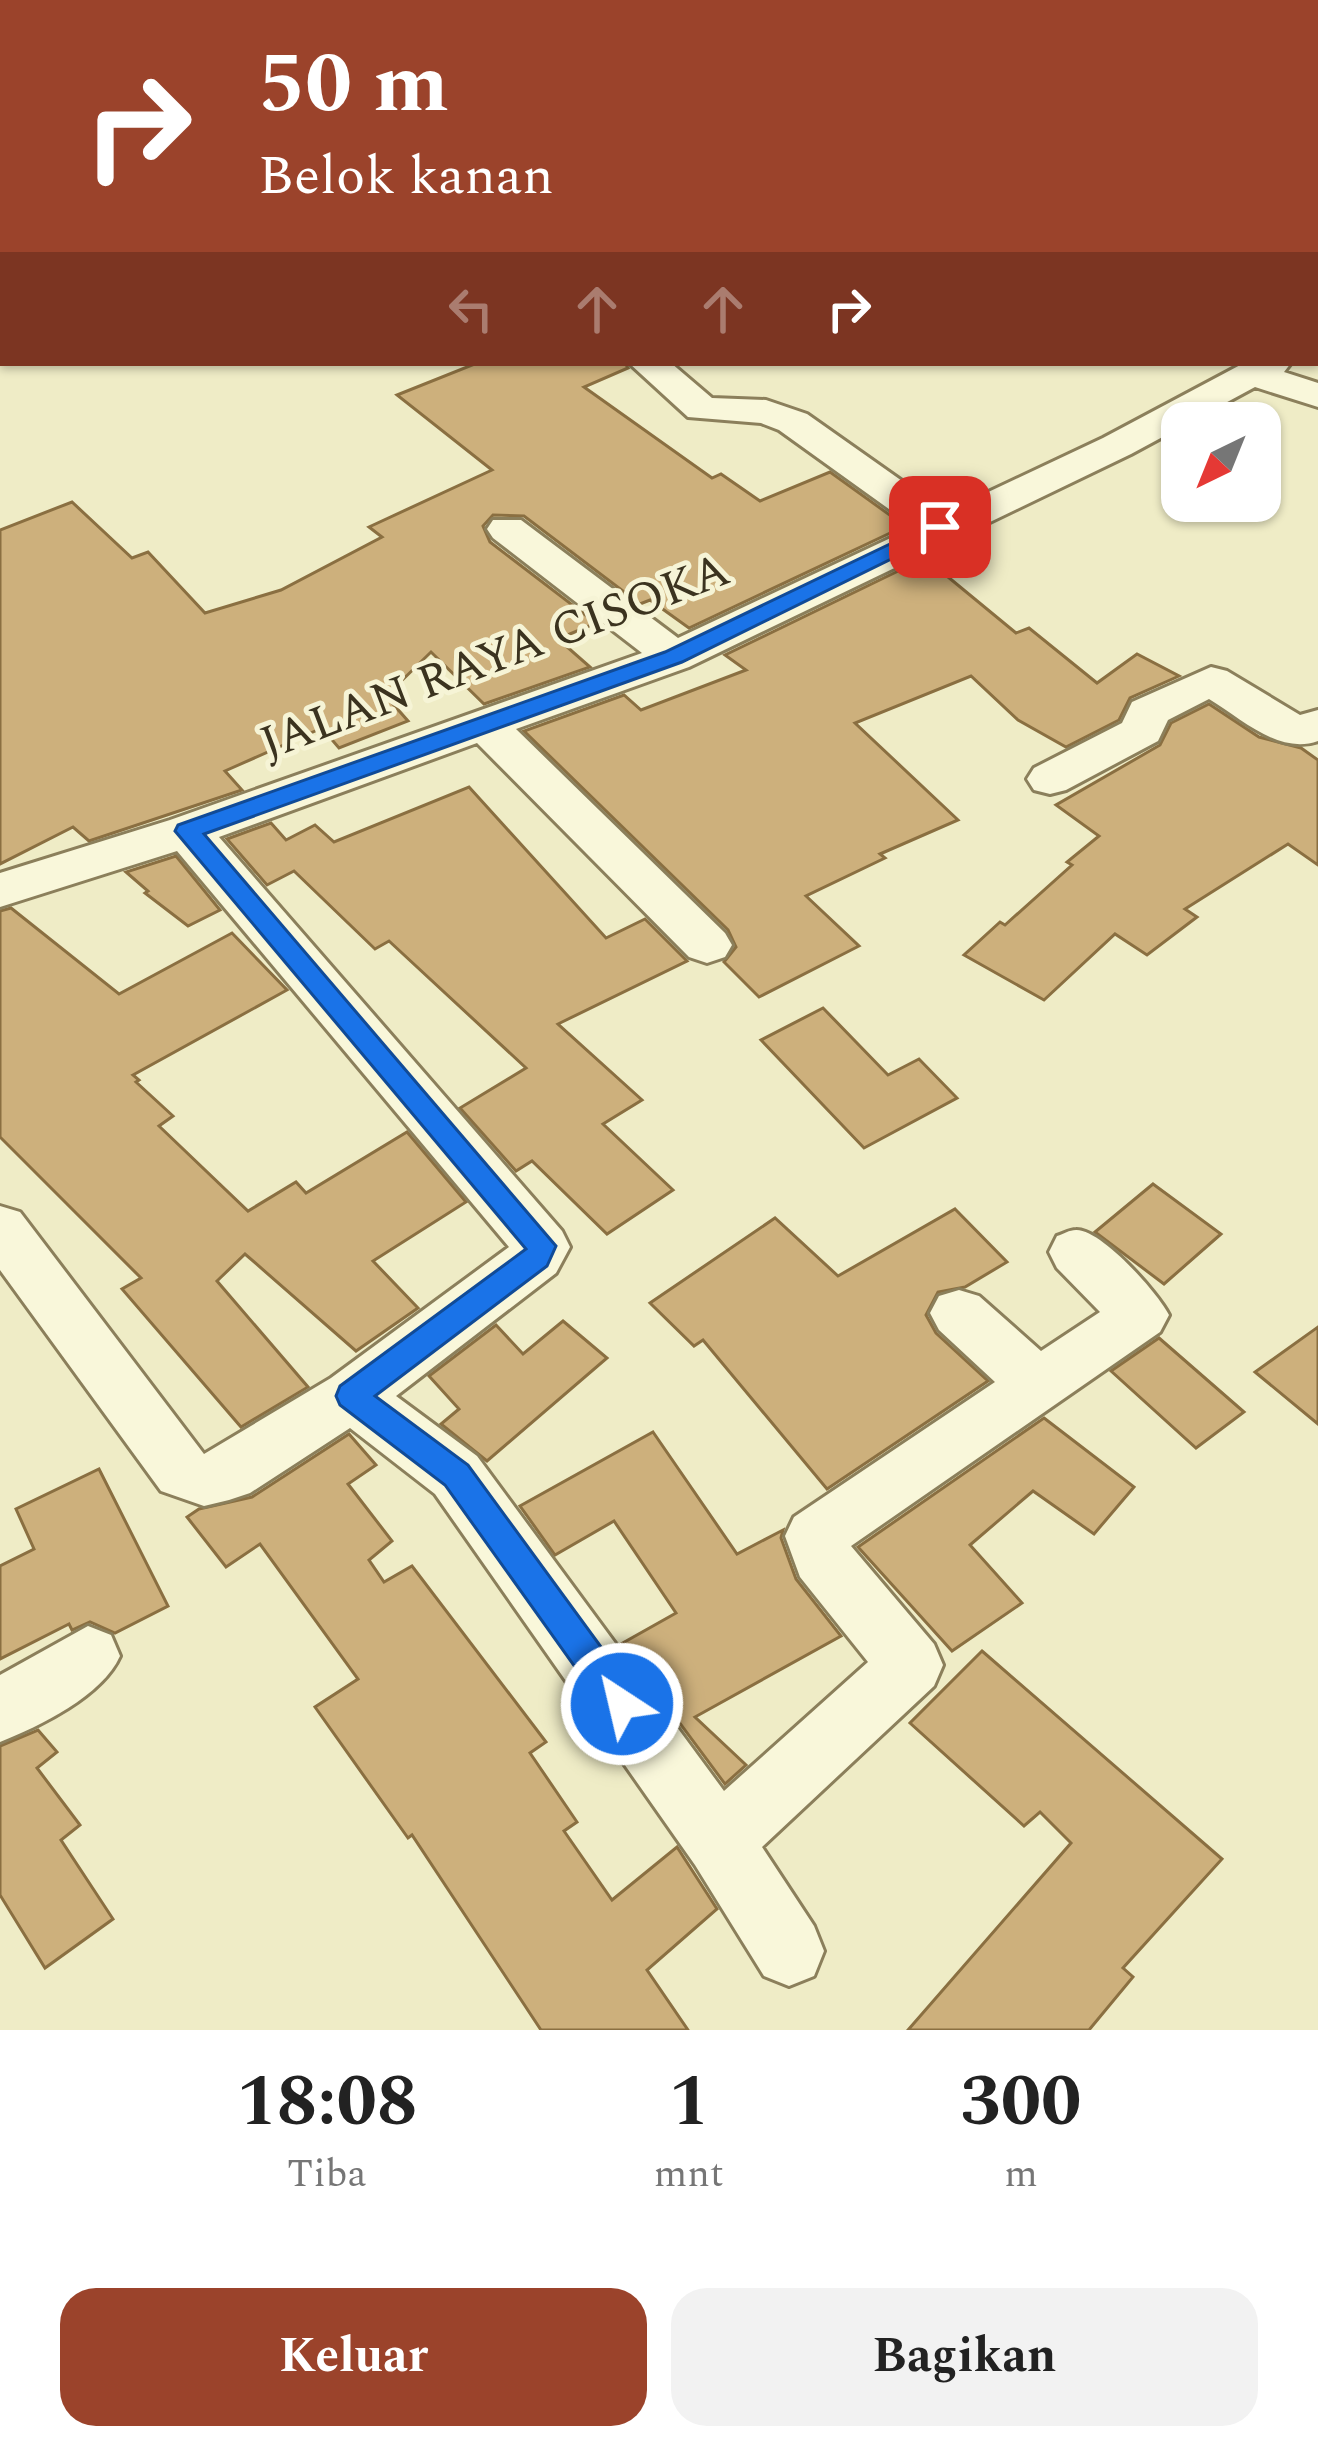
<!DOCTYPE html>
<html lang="id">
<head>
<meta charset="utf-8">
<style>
	:root { --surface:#fff; --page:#f2f2f2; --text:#222; --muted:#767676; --accent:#9b432b }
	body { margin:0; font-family:Spectral,serif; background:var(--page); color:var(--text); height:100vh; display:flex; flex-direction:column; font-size:45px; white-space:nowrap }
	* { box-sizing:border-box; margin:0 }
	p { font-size:39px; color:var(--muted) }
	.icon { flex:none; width:66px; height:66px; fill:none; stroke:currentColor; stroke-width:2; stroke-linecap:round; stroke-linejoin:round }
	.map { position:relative; height:2030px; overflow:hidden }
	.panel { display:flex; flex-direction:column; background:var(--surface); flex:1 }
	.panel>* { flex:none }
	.top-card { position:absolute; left:0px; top:0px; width:1320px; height:366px; box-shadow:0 3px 9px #0004; background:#9b432b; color:#fff; overflow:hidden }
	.needle { width:78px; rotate:223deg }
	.buttons { position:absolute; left:1161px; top:402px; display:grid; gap:24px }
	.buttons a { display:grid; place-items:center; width:120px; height:120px; border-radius:24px; background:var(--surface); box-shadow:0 3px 9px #0004; font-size:60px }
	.pin { position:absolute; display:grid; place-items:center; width:102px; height:102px; color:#fff; margin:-51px; border-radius:24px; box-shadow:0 6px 18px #0006 }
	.me { position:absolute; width:132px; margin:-66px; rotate:325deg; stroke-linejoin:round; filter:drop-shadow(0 0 9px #0008) }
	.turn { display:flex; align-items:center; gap:42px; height:252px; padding:0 60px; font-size:54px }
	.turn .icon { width:156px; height:156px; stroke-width:2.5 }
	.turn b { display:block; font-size:84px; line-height:102px }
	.lanes { display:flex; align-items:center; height:114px; padding:0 60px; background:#0003; justify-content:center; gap:60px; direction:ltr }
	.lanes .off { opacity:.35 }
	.eta { display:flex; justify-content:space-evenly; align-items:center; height:204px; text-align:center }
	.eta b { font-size:72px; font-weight:700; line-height:84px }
	.action { display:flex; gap:24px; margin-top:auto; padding:24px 60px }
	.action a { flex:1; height:138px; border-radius:36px; background:var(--accent); color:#fff; font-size:48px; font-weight:700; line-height:138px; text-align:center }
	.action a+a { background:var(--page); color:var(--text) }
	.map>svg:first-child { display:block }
	.building { fill:#cdb07c; stroke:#8a6f41; stroke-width:3 }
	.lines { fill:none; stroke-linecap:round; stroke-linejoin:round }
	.minor-casing { stroke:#8b7f5b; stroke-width:6 }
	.minor { fill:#f9f7da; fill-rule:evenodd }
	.route { fill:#1a73e8; stroke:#114b97; stroke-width:3 }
	.labels { text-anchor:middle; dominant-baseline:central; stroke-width:10; stroke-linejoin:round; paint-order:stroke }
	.street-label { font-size:48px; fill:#3b331f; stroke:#f6f4d6 }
</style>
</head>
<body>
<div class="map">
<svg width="1318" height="2030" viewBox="0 0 1318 2030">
	<rect width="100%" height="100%" fill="#efecc6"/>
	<g class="building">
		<polygon points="477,363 625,363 628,368 584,387 712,478 721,474 760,501 830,472 905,526 689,628 650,600 640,604 524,516 493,515 483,526 490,542 596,623 558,639 590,667 484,704 431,652 386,696 408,721 339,748 322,728 225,771 242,790 89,841 73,827 0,864 0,530 72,502 132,558 148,552 205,613 281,590 382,537 369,527 492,470 397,395"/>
		<polygon points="925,558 1016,633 1029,628 1097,683 1137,654 1179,676 1130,698 1119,720 1066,747 1018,720 971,676 855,723 958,820 880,854 885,858 806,896 859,946 759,997 724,962 736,947 728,930 524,731 624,695 641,710 746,670 725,655"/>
		<polygon points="1209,704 1259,737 1301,748 1318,760 1318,865 1288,844 1185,909 1197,917 1147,955 1115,934 1044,1000 964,955 1000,922 1005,925 1072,865 1067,862 1099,836 1056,805 1160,745 1171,723"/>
		<polygon points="469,787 606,938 645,919 687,961 558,1024 642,1100 603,1124 673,1190 607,1234 532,1161 516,1171 460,1108 526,1068 389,941 375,949 294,871 267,885 227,839 271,823 286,840 315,825 334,842"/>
		<polygon points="176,856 220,910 188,926 145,893 148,891 126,872"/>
		<polygon points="11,908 119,994 232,933 287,990 133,1075 139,1080 136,1082 173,1116 159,1126 248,1211 296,1182 306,1193 407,1132 466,1202 373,1261 418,1308 356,1351 245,1254 217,1281 308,1387 241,1427 122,1289 141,1278 0,1137 0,911"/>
		<polygon points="823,1008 888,1075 919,1059 957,1098 864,1148 761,1040"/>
		<polygon points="1153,1184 1221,1234 1164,1284 1095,1232"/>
		<polygon points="955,1209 1007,1262 965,1287 938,1292 926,1315 936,1333 988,1381 827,1489 703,1340 694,1346 650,1303 775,1218 838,1276"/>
		<polygon points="563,1321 607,1358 487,1461 441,1424 459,1409 429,1376 496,1325 523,1354"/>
		<polygon points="1318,1327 1318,1424 1255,1372"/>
		<polygon points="1159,1338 1244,1412 1196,1448 1111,1371"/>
		<polygon points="1044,1418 1134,1487 1094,1534 1033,1491 970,1545 1022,1603 952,1651 858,1547"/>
		<polygon points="653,1432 737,1554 783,1530 781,1538 796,1579 841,1636 695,1717 746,1765 725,1784 621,1644 676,1613 614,1521 555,1555 520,1506"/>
		<polygon points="349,1434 376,1465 348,1484 392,1541 369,1560 384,1582 412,1566 546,1742 530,1753 577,1822 564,1831 612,1900 677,1847 717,1909 647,1970 688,2030 541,2030 412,1835 408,1838 315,1707 358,1679 260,1544 226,1567 187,1517 199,1509 252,1497"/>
		<polygon points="99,1469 168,1606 115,1633 90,1622 72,1630 69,1624 0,1659 0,1566 34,1549 16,1509"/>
		<polygon points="982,1651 1222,1859 1123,1968 1133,1977 1089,2030 908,2030 1071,1843 1040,1812 1024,1826 910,1723"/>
		<polygon points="38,1730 57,1752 37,1768 80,1825 61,1840 113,1919 45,1968 0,1895 0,1746"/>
	</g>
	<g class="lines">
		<defs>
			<g id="minor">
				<polygon points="1301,0 1318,0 1318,12 1317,3 1299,3"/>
				<rect x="1317" y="275" width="1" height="22"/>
				<polygon points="1318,318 1318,341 1317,341 1317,318"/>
				<path d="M629,363h42l41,35 54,2 41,14 139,98 157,-74 141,-75h47l-7,9 34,11v24l-63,-20 -124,67 -442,213 -173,62 209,204 7,12 -7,12 -18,6 -18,-6 -212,-214 -258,94 343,394 8,16 -14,26 -160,123 81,60 247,335 144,-129 -68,-85 -15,-41 9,-19 201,-135 -56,-52 -9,-17 9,-17 20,-6 20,6 62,55 59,-39 -43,-44 -8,-16 8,-16c7,-2 12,-6 19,-6 25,-1 82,63 93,85l-9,17 -309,214 83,98 9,21 -9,21 -172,161 52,79 10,25 -10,25 -25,10 -25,-10 -69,-111 -260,-371 -85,-66 -100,65 -21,7 -25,6 -43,-15 -161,-221v-64l20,6 184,242 127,-76 178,-131 -332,-396 -177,56v-34l170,-53 472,-167 -149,-115 -6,-9 6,-9h28l157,118 236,-111 -135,-97 -18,-7 -73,-6z"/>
				<path d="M1211,667l16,4 73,44 18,-5v31c-39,14 -76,-22 -109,-42l-41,21 -10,21 -92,49 -16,4 -16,-4 -7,-11 7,-11 88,-45 10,-21z"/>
				<path d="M88,1626l23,9 9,21c-18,40 -80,70 -120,86v-67z"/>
			</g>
		</defs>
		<use href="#minor" class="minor-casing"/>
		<use href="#minor" class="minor"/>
	</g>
	<polygon class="route" points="940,520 948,522 948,531 682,662 204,834 556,1246 547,1266 375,1396 468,1465 634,1692 639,1704 634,1716 622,1720 610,1716 445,1485 340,1405 336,1396 340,1386 526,1249 175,831 178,825 665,652"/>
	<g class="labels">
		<g class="street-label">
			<text transform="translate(495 657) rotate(-21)">JALAN RAYA CISOKA</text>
		</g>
	</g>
</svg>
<div class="buttons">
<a><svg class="needle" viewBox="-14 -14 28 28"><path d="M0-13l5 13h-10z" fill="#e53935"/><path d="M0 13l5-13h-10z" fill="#767676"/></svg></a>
</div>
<div class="pin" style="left:940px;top:527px;background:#d93025"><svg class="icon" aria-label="arrive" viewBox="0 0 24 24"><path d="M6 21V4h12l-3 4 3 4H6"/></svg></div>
<svg class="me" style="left:622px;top:1704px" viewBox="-20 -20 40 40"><circle r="17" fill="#1a73e8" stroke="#fff" stroke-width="3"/><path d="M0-11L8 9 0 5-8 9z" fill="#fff"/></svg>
<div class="top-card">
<div class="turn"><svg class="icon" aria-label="right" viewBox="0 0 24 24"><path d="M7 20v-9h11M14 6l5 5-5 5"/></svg><div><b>50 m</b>Belok kanan</div></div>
<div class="lanes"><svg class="icon off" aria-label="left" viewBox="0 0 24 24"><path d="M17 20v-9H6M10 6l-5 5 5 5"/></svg><svg class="icon off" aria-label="ahead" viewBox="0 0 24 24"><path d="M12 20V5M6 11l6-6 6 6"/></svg><svg class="icon off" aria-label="ahead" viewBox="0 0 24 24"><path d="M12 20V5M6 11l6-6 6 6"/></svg><svg class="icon" aria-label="right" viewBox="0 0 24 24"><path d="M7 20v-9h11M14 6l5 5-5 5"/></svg></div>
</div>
</div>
<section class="panel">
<div class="eta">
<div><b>18:08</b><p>Tiba</p></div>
<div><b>1</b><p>mnt</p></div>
<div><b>300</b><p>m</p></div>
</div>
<div class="action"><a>Keluar</a><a>Bagikan</a></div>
</section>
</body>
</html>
